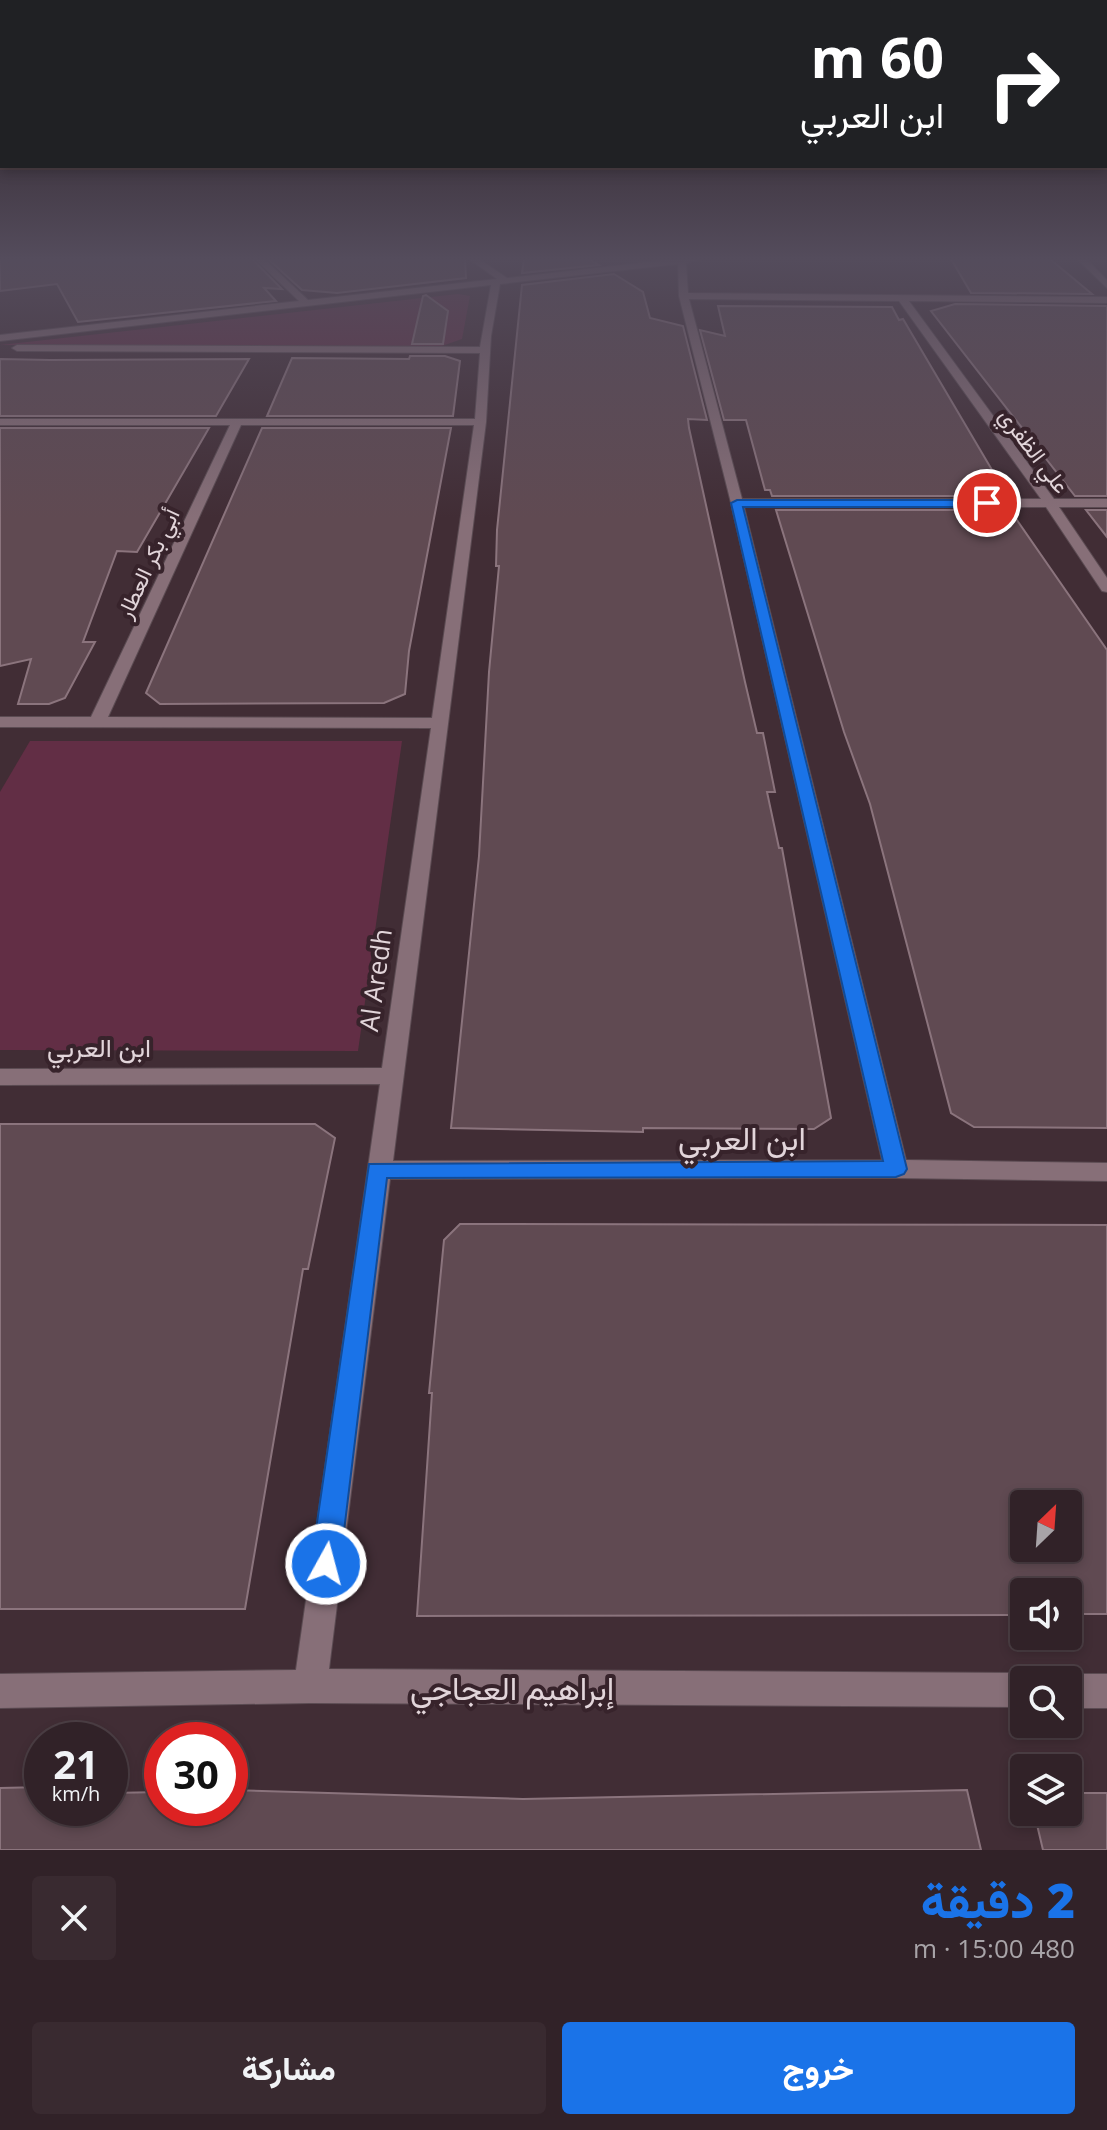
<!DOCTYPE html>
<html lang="ar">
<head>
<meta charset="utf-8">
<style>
	:root { --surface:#312228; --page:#392a30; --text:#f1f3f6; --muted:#a8a4a8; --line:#4c3f45; --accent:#1a73e8 }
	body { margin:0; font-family:"Open Sans",Vazirmatn,sans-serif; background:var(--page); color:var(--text); direction:rtl; height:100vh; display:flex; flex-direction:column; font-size:30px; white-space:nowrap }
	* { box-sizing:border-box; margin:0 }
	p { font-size:26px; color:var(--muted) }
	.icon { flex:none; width:44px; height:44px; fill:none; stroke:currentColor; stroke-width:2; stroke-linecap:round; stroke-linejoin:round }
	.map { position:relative; height:1850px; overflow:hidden; direction:ltr }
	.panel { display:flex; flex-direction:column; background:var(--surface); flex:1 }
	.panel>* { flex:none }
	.guide { position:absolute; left:0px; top:0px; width:1108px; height:168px; box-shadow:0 4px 12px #0003,0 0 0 2px var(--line); direction:rtl; background:#202124; color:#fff; overflow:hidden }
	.needle { width:52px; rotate:25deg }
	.controls { position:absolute; left:1010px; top:1490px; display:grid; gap:16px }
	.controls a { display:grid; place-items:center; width:72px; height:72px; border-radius:8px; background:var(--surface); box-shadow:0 4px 12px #0003,0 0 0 2px var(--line); font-size:40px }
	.speed { position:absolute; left:24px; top:1722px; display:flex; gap:16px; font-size:40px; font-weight:700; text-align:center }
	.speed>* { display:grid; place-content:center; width:104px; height:104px; border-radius:50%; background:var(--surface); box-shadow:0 4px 12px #0003,0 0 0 2px var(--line); line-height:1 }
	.speed small { font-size:20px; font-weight:400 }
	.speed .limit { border:12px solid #d22; background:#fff; color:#111 }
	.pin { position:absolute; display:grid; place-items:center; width:68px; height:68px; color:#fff; margin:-34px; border:4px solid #fff; border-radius:50%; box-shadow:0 2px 8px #0007 }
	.me { position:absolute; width:88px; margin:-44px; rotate:7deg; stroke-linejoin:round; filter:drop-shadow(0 0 6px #0008) }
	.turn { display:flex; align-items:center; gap:28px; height:168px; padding:0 32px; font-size:36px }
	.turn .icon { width:104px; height:104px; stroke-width:2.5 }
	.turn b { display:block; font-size:56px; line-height:68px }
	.round { display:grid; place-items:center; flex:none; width:84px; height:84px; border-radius:8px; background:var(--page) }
	.headline { display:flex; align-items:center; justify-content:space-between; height:136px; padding:0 32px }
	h1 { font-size:48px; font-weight:800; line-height:60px; color:var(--accent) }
	.action { display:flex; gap:16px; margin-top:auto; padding:16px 32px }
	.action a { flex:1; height:92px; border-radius:8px; background:var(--accent); color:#fff; font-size:32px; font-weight:800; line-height:92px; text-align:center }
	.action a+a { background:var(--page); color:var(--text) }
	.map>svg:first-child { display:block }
	.green { fill:#622e45 }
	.building { fill:#604a52; stroke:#8b747d; stroke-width:2; fill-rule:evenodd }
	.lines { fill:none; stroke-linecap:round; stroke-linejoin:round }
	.minor-casing { stroke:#5b4b52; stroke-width:2 }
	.minor { fill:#876f78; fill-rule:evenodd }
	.route { fill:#1a73e8; stroke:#114b97; stroke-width:2 }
	.labels { text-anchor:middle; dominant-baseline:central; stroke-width:8; stroke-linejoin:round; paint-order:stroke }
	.far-street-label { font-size:22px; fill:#e2d5da; stroke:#37232b }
	.street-label { font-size:26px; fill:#e2d5da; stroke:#37232b }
	.near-street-label { font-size:32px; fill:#e2d5da; stroke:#37232b }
</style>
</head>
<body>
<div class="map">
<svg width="1107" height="1850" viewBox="0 0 1107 1850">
	<rect width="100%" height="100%" fill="#412d35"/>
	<g class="green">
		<polygon points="458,294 470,296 462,339 442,346 0,345"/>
		<polygon points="30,741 402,741 358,1051 0,1050 0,792"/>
	</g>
	<g class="building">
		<polygon points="0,259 252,259 282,289 264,288 276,301 78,322 57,284 0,291"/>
		<polygon points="268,259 465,259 466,278 337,293 302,290"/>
		<polygon points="524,259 589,259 599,265 522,273"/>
		<polygon points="951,259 1050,259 1092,294 971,293"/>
		<polygon points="614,274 643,292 650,318 683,326 707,420 688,419 689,428 745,682 757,733 763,733 775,792 767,792 779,848 782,848 831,1118 814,1129 643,1128 643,1132 451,1128 479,856 489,672 499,566 496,566 497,530 522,285"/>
		<polygon points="426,295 448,311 443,344 412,344 423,296"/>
		<polygon points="955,304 1107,306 1107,496 1075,496 931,311"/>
		<polygon points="718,306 892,307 899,320 903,319 1005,492 997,491 1000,496 772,496 770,490 765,490 746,420 724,420 700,330 725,336"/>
		<polygon points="410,356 445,356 460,361 453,416 267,416 292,358 409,359"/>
		<polygon points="0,359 50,360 249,359 216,416 0,416"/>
		<polygon points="0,428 209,428 137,552 117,551 83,642 95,642 65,698 49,704 18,704 31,659 0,666"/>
		<polygon points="262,428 451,428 409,651 405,694 384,703 160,704 146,693"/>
		<polygon points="776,510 1010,510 1107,650 1107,1128 974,1127 951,1113 870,804 844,732"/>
		<polygon points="1086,510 1107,510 1107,537"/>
		<polygon points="0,1124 315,1124 335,1138 308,1269 303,1269 245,1609 0,1609"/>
		<path d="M460,1224l647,1v389h-39v-22h-44v23l-607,1 15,-223h-3l15,-153zM1024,1504h44v44h-44z"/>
		<polygon points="42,1787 42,1808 110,1808 110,1793 162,1792 162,1808 230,1808 230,1790 523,1799 967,1790 981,1850 0,1850 0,1788"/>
		<polygon points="1068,1793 1107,1793 1107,1850 1043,1850 1034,1812 1068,1812"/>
	</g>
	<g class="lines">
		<defs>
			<g id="minor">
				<path d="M255,259h9l44,41 189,-21 -28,-20h10l28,19 168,-19h26l-15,4 2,30 419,4v6l-198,-2 145,198h53v8h-48l48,71v14l-5,-1 -56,-84h-302l162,653 201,3v18l-211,-3 -506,1 -61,490 695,4 13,7h-13v27l-714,-4 -310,5v-34l296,-4 84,-586 -380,1v-16l382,-1 49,-340 -431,-1v-10h91l139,-292h-230v-6h475l5,-66 -463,-2 -5,-3 5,-3 463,2 11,-62 -491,56v-6l299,-34zM678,264l1,32 52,207 151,657 -489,1 93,-739 5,-86 9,-52zM689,299l210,2 142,198h-299zM241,425h233l-42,293 -324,-1z"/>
				<polygon points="1077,259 1086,259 1107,280 1107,288"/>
				<polygon points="1068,1674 1107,1674 1107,1708 1068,1708 1068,1680 1056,1680"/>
			</g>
		</defs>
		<use href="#minor" class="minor-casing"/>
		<use href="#minor" class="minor"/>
	</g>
	<linearGradient id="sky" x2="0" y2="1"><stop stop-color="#24191d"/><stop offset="0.5" stop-color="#544c5c"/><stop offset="1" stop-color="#544c5c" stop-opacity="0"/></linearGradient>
	<rect width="1107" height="518" fill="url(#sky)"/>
	<polygon class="route" points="737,500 987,500 993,503 987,507 743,507 907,1169 904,1174 896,1177 387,1178 340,1564 336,1574 326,1578 316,1574 311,1564 369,1164 883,1161 731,503"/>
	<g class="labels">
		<g class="far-street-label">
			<text transform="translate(1035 450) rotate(53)">علي الظفري</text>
			<text transform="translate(147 563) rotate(-65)">أبي بكر العطار</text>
		</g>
		<g class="street-label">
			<text transform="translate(375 980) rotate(-82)">Al Aredh</text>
			<text x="99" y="1047">ابن العربي</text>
		</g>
		<g class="near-street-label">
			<text x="742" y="1137">ابن العربي</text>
			<text x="512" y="1687">إبراهيم العجاجي</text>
		</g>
	</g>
</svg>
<div class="controls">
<a><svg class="needle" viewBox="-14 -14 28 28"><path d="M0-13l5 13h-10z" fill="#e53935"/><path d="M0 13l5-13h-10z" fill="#a8a4a8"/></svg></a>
<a><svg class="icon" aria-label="sound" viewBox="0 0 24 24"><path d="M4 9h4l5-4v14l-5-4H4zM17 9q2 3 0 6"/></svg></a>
<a><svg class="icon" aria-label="search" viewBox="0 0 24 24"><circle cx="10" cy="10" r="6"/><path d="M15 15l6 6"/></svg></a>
<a><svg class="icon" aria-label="layers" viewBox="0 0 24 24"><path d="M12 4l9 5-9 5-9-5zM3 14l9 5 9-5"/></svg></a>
</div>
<div class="speed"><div>21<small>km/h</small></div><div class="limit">30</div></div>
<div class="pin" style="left:987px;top:503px;background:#d93025"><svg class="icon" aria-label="arrive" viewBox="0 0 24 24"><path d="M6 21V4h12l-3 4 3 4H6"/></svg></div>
<svg class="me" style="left:326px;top:1564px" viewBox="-20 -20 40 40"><circle r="17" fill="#1a73e8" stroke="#fff" stroke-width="3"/><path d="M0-11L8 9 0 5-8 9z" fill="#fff"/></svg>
<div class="guide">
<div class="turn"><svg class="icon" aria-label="right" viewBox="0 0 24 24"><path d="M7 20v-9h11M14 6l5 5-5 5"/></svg><div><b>60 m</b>ابن العربي</div></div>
</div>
</div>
<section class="panel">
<div class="headline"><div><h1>2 دقيقة</h1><p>480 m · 15:00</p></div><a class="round"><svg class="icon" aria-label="close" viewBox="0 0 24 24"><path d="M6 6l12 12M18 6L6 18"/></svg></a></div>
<div class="action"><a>خروج</a><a>مشاركة</a></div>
</section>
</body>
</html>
